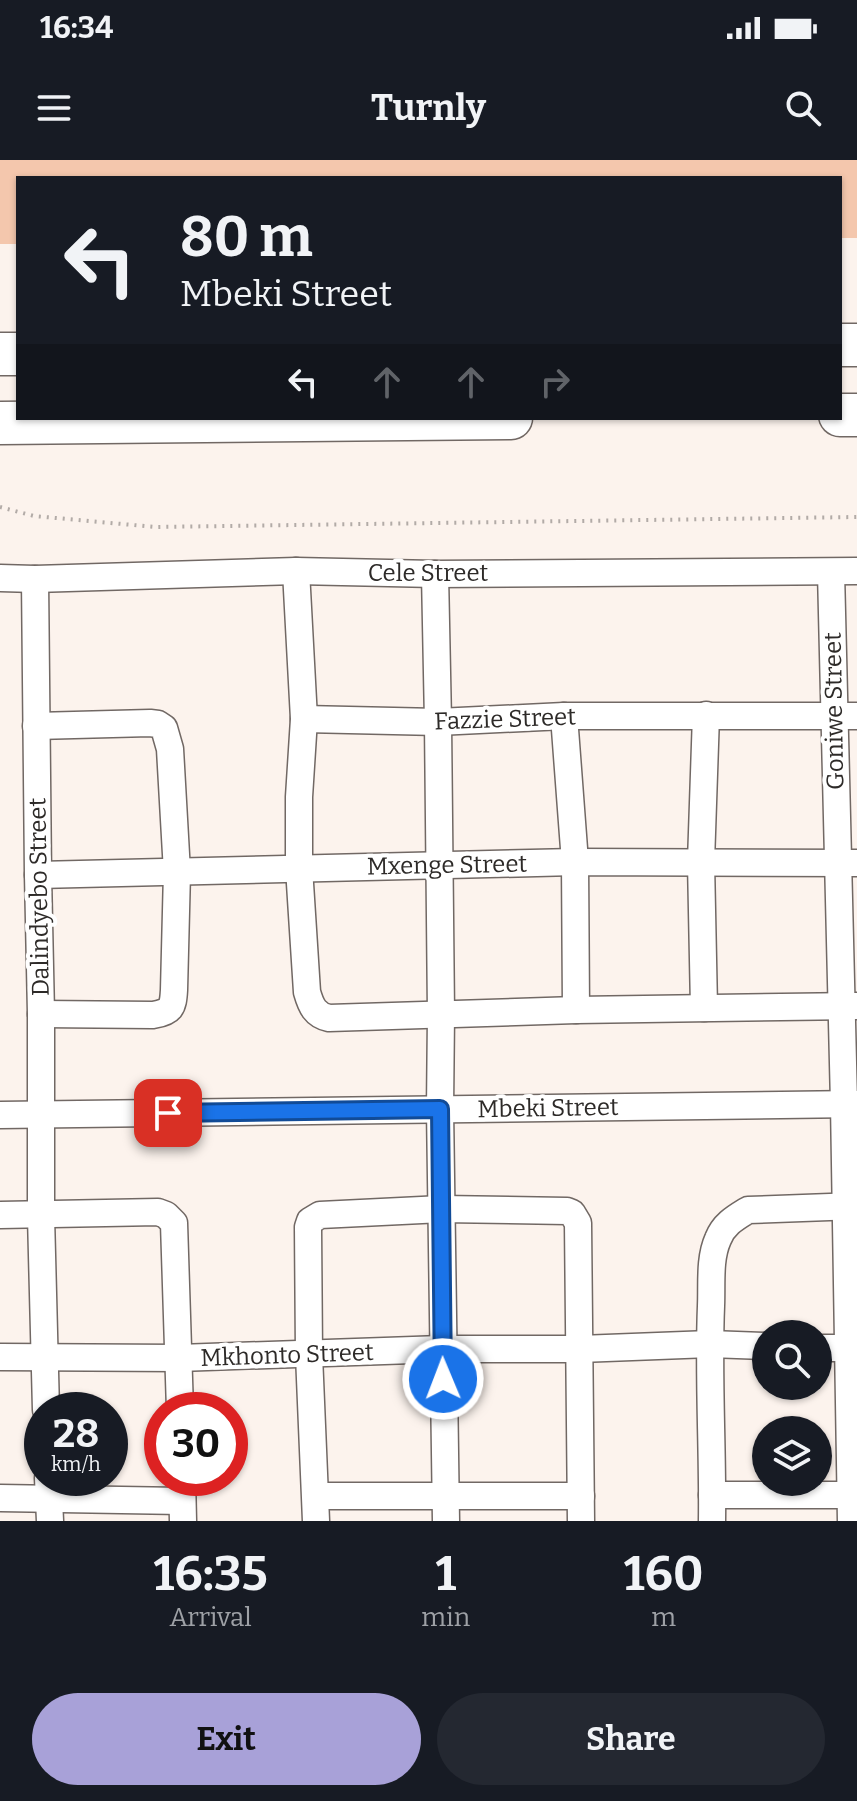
<!DOCTYPE html>
<html lang="en">
<head>
<meta charset="utf-8">
<style>
	:root { --surface:#171b24; --page:#242831; --text:#f1f3f6; --muted:#9ea1a6; --accent:#a8a1d8 }
	body { margin:0; font-family:Bitter,serif; background:var(--page); color:var(--text); height:100vh; display:flex; flex-direction:column; font-size:30px; white-space:nowrap }
	* { box-sizing:border-box; margin:0 }
	p { font-size:26px; color:var(--muted) }
	.icon { flex:none; width:44px; height:44px; fill:none; stroke:currentColor; stroke-width:2; stroke-linecap:round; stroke-linejoin:round }
	.map { position:relative; height:1361px; overflow:hidden }
	.drawer { display:flex; flex-direction:column; background:var(--surface); flex:1 }
	.drawer>* { flex:none }
	.top-card { position:absolute; left:16px; top:16px; width:826px; height:244px; border-radius:0px; box-shadow:0 2px 6px #0004; background:#171b24; color:var(--text); overflow:hidden }
	.buttons { position:absolute; left:752px; top:1160px; display:grid; gap:16px }
	.buttons a { display:grid; place-items:center; width:80px; height:80px; border-radius:50%; background:var(--surface); box-shadow:0 2px 6px #0004; font-size:40px }
	.speed { position:absolute; left:24px; top:1232px; display:flex; gap:16px; font-size:40px; font-weight:700; text-align:center }
	.speed>* { display:grid; place-content:center; width:104px; height:104px; border-radius:50%; background:var(--surface); box-shadow:0 2px 6px #0004; line-height:1 }
	.speed small { font-size:20px; font-weight:400 }
	.speed .limit { border:12px solid #d22; background:#fff; color:#111 }
	.pin { position:absolute; display:grid; place-items:center; width:68px; height:68px; color:#fff; margin:-34px; border-radius:16px; box-shadow:0 4px 12px #0006 }
	.me { position:absolute; width:88px; margin:-44px; rotate:359deg; stroke-linejoin:round; filter:drop-shadow(0 0 6px #0008) }
	.turn { display:flex; align-items:center; gap:28px; height:168px; padding:0 32px; font-size:36px }
	.turn .icon { width:104px; height:104px; stroke-width:2.5 }
	.turn b { display:block; font-size:56px; line-height:68px }
	.lanes { display:flex; align-items:center; height:76px; padding:0 32px; background:#0003; justify-content:center; gap:40px; direction:ltr }
	.lanes .off { opacity:.35 }
	.eta { display:flex; justify-content:space-evenly; align-items:center; height:136px; text-align:center }
	.eta b { font-size:48px; font-weight:700; line-height:56px }
	.cta { display:flex; gap:16px; margin-top:auto; padding:16px 32px }
	.cta a { flex:1; height:92px; border-radius:48px; background:var(--accent); color:#111; font-size:32px; font-weight:700; line-height:92px; text-align:center }
	.cta a+a { background:var(--page); color:var(--text) }
	.status { display:flex; justify-content:space-between; align-items:center; height:56px; padding:0 40px; background:var(--surface); direction:ltr }
	.status svg { height:22px; fill:currentColor }
	header { display:flex; justify-content:space-between; align-items:center; height:104px; padding:0 32px; background:var(--surface); font-size:36px; font-weight:700 }
	.map>svg:first-child { display:block }
	.green { fill:#f4c7ad }
	.lines { fill:none; stroke-linecap:round; stroke-linejoin:round }
	.street-casing { stroke:#716864; stroke-width:29 }
	.primary-casing { stroke:#716864; stroke-width:45 }
	.path { stroke:#b2aba7; stroke-width:4; stroke-dasharray:2 6; stroke-linecap:butt }
	.street { stroke:#fff; stroke-width:26 }
	.primary { stroke:#fff; stroke-width:42 }
	.route-casing { stroke:#114b97; stroke-width:20 }
	.route { stroke:#1a73e8; stroke-width:14 }
	.labels { text-anchor:middle; dominant-baseline:central; stroke-width:8; stroke-linejoin:round; paint-order:stroke }
	.street-label { font-size:24px; fill:#2d2a28; stroke:#fff }
</style>
</head>
<body>
<div class="status"><b>16:34</b><svg viewBox="0 0 49 12"><path d="M0 12V9h3v3zM5 12V6h3v6zM10 12V3h3v9zM15 12V0h3v12zM26 1h20v11H26zM47 4h2v5h-2z"/></svg></div>
<header><svg class="icon" aria-label="menu" viewBox="0 0 24 24"><path d="M4 6h16M4 12h16M4 18h16"/></svg>Turnly<svg class="icon" aria-label="search" viewBox="0 0 24 24"><circle cx="10" cy="10" r="6"/><path d="M15 15l6 6"/></svg></header>
<div class="map">
<svg width="857" height="1361" viewBox="0 0 857 1361">
	<rect width="100%" height="100%" fill="#fcf3ed"/>
	<polygon class="green" points="0,0 857,0 857,78 840,78 840,18 18,18 18,84 0,84"/>
	<g class="lines">
		<defs>
			<g id="street">
				<path d="M296,411l8,148 -5,78v71l8,124c4,14 8,23 22,26l247,-8 281,-4"/>
				<polyline points="831,412 844,944 851,1361"/>
				<polyline points="435,414 438,562 441,854 440,949 446,1361"/>
				<polyline points="0,418 35,419 296,411 435,414 857,411"/>
				<polyline points="35,419 38,715 41,854 41,1056 46,1250"/>
				<polyline points="564,556 575,702 576,850"/>
				<polyline points="304,559 438,562 564,556 857,556"/>
				<path d="M36,566l114,-3 8,1 6,4 6,21 7,123 -3,118c-1,18 -3,22 -21,25l-112,-1"/>
				<polyline points="38,715 575,702 857,703"/>
				<polyline points="704,848 701,702 706,555"/>
				<polyline points="0,955 857,944"/>
				<polyline points="0,1055 158,1052 166,1055 174,1063 180,1250"/>
				<polyline points="818,1188 857,1188"/>
				<polyline points="0,1197 179,1198 442,1189 580,1189 710,1184 766,1186"/>
				<polyline points="48,1318 50,1361"/>
				<polyline points="182,1318 183,1361"/>
				<polyline points="712,1335 857,1335"/>
				<polyline points="316,1336 581,1336"/>
				<polyline points="0,1338 182,1341"/>
				<polyline points="316,1361 309,1195 308,1067 310,1061 320,1055 442,1049 567,1051 572,1053 578,1063 581,1361"/>
				<path d="M712,1361c1,-72 -4,-143 -1,-215 1,-22 -2,-47 7,-67 6,-15 17,-21 30,-29l109,-4"/>
			</g>
			<g id="primary">
				<polyline points="840,185 857,185"/>
				<polyline points="0,194 18,194"/>
				<polyline points="840,255 857,255"/>
				<polyline points="0,263 511,258"/>
			</g>
		</defs>
		<use href="#street" class="street-casing"/>
		<use href="#primary" class="primary-casing"/>
		<polyline class="path" points="0,347 34,356 155,367 857,357"/>
		<use href="#street" class="street"/>
		<use href="#primary" class="primary"/>
	</g>
	<g class="lines">
		<defs>
			<polyline id="route" points="168,953 440,949 443,1219"/>
		</defs>
		<use href="#route" class="route-casing"/>
		<use href="#route" class="route"/>
	</g>
	<g class="labels">
		<g class="street-label">
			<text x="428" y="413">Cele Street</text>
			<text transform="translate(834 551) rotate(-91)">Goniwe Street</text>
			<text transform="translate(505 559) rotate(-2)">Fazzie Street</text>
			<text transform="translate(447 705) rotate(-1)">Mxenge Street</text>
			<text transform="translate(39 737) rotate(-91)">Dalindyebo Street</text>
			<text transform="translate(548 948) rotate(-1)">Mbeki Street</text>
			<text transform="translate(287 1195) rotate(-2)">Mkhonto Street</text>
		</g>
	</g>
</svg>
<div class="buttons">
<a><svg class="icon" aria-label="search" viewBox="0 0 24 24"><circle cx="10" cy="10" r="6"/><path d="M15 15l6 6"/></svg></a>
<a><svg class="icon" aria-label="layers" viewBox="0 0 24 24"><path d="M12 4l9 5-9 5-9-5zM3 14l9 5 9-5"/></svg></a>
</div>
<div class="speed"><div>28<small>km/h</small></div><div class="limit">30</div></div>
<div class="pin" style="left:168px;top:953px;background:#d93025"><svg class="icon" aria-label="arrive" viewBox="0 0 24 24"><path d="M6 21V4h12l-3 4 3 4H6"/></svg></div>
<svg class="me" style="left:443px;top:1219px" viewBox="-20 -20 40 40"><circle r="17" fill="#1a73e8" stroke="#fff" stroke-width="3"/><path d="M0-11L8 9 0 5-8 9z" fill="#fff"/></svg>
<div class="top-card">
<div class="turn"><svg class="icon" aria-label="left" viewBox="0 0 24 24"><path d="M17 20v-9H6M10 6l-5 5 5 5"/></svg><div><b>80 m</b>Mbeki Street</div></div>
<div class="lanes"><svg class="icon" aria-label="left" viewBox="0 0 24 24"><path d="M17 20v-9H6M10 6l-5 5 5 5"/></svg><svg class="icon off" aria-label="ahead" viewBox="0 0 24 24"><path d="M12 20V5M6 11l6-6 6 6"/></svg><svg class="icon off" aria-label="ahead" viewBox="0 0 24 24"><path d="M12 20V5M6 11l6-6 6 6"/></svg><svg class="icon off" aria-label="right" viewBox="0 0 24 24"><path d="M7 20v-9h11M14 6l5 5-5 5"/></svg></div>
</div>
</div>
<section class="drawer">
<div class="eta">
<div><b>16:35</b><p>Arrival</p></div>
<div><b>1</b><p>min</p></div>
<div><b>160</b><p>m</p></div>
</div>
<div class="cta"><a>Exit</a><a>Share</a></div>
</section>
</body>
</html>
